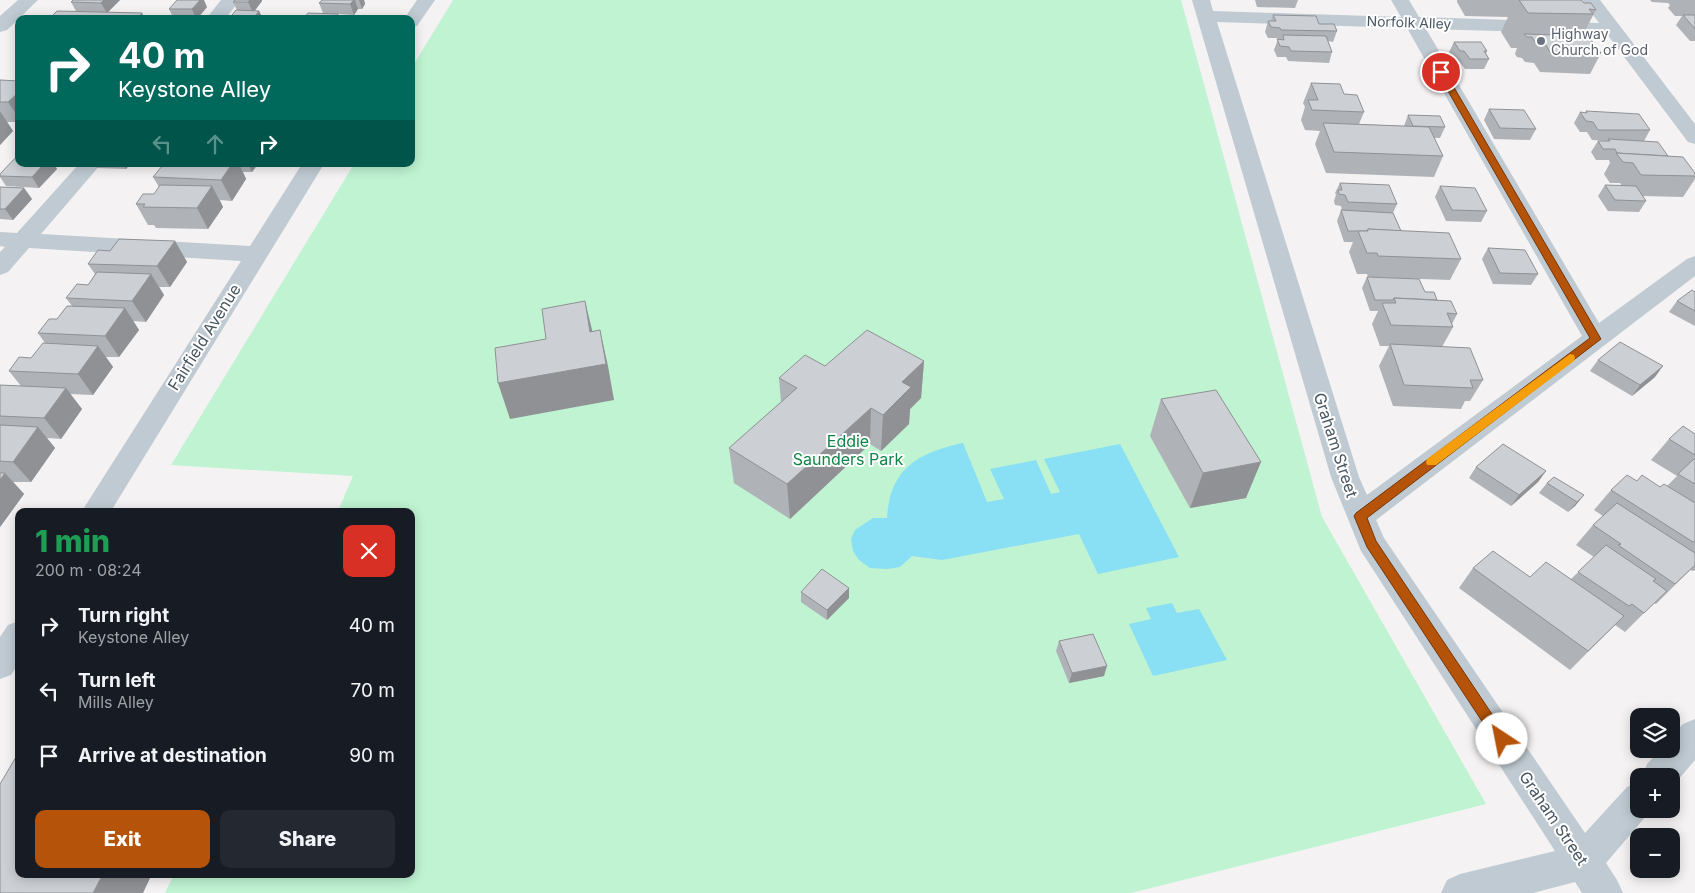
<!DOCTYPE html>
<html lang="en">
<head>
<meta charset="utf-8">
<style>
	:root { --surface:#171b24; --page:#242831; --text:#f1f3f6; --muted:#9ea1a6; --accent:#b45309 }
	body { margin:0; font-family:Inter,sans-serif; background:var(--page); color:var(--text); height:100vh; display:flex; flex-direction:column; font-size:19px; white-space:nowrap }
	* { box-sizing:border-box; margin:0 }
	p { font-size:16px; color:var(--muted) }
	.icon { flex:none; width:28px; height:28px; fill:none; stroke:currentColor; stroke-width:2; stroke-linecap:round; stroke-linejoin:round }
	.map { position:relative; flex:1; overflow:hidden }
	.details { position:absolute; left:15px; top:508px; width:400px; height:370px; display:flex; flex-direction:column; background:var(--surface); border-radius:10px; box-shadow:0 2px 12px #0003 }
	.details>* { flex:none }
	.guide { position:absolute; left:15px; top:15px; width:400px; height:152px; border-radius:10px; box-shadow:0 2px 12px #0003; background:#00695c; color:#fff; overflow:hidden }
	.tools { position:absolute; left:1630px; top:708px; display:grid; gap:10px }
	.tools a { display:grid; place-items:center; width:50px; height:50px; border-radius:10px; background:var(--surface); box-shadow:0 2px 12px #0003; font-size:25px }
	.pin { position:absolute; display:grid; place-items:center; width:42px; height:42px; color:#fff; margin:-21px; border:2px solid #fff; border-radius:50%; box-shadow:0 1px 5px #0007 }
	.me { position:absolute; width:55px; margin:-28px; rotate:326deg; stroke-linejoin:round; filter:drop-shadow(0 0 4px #0008) }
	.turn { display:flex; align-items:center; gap:18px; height:105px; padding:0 20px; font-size:22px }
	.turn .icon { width:65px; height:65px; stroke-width:2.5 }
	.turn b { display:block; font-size:35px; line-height:42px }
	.lanes { display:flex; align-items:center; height:48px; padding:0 20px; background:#0003; justify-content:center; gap:25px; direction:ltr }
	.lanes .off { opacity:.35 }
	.round { display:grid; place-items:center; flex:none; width:52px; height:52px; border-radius:10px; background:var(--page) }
	.overview { display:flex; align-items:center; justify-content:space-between; height:85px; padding:0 20px }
	h1 { font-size:30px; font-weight:800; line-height:38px; color:#1e9e55 }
	.action { display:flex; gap:10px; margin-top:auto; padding:10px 20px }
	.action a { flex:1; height:58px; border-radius:10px; background:var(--accent); color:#fff; font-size:20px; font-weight:800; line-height:58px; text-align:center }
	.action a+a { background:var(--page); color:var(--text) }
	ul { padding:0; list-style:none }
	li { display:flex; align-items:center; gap:15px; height:65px; padding:0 20px }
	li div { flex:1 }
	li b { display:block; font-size:19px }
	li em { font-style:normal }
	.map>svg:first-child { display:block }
	.green { fill:#bff3d2 }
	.water { fill:#89dff3 }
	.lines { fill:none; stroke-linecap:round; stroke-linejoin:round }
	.minor { fill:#bfcad2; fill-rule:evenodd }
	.wall { fill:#afb2b6 }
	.shaded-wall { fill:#8f9194 }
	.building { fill:#cccfd4; stroke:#8f9194 }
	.route { fill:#b45309; stroke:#753606 }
	.slow { fill:#f59e0b }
	.worship-dot { fill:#6b7280; stroke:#fff; stroke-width:2 }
	.labels { text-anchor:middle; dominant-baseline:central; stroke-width:4; stroke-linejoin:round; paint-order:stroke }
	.far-street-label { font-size:14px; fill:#485661; stroke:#fff }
	.far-worship-label { font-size:14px; fill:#5b616d; stroke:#fff; text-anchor:start }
	.street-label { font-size:16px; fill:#485661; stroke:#fff }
	.park-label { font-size:16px; fill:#108548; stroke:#fff }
</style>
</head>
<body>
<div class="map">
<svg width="1695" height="893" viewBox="0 0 1695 893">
	<rect width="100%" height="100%" fill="#f4f2f2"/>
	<polygon class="green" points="453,0 1181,0 1322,517 1486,804 1131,893 165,893 174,874 411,874 411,511 338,511 353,476 171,465 354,164 411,164 411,69"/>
	<g class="water">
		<path d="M963,443l24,59 17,-3 -14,-30 46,-9 15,34 9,-2 -16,-33 76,-15 59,113 -81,17 -19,-40 -137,26 -30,-4 -12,11 -13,2 -17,-1 -11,-8 -6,-9 -2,-12 4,-9 18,-12h14c3,-50 31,-65 76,-75z"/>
		<polygon points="1172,603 1177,613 1199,609 1227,660 1153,676 1129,624 1151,619 1146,608"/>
	</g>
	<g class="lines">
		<g class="minor">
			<polygon points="18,0 38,0 7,30 0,32 0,16"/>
			<polygon points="221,0 240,0 225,19 206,19"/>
			<polygon points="417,0 435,0 417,26 411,27 411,19 404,19"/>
			<path d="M1192,0h18l3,11 188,6 -10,-17h18l10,17 180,6 -17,-23h18l95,124v20l-7,-2 -81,-108 -181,-5 173,294 88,-64 8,-3v20l-319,244 8,18 201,295 42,-46 12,-5v27h13l-46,54 11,17 6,13h-41l-7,-11 -42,11h-92l6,-13 13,-6 95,-23 -194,-300 -30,-74zM1217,22l190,6 175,308 -215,159 -8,-18z"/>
			<polygon points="79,164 101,164 41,234 250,246 302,164 324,164 111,511 82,511 241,261 29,248 8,272 0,275 0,252 5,247 0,246 0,232 17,233"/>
			<polygon points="19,621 19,663 11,675 0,679 0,637 8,625"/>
			<polygon points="1695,719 1695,760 1671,788 1671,776 1642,776 1647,764 1661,749 1671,749 1671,737 1683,724"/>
		</g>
	</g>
	<g class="wall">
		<polygon points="120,0 108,12 142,13 145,19 49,19 76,11 71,2"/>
		<polygon points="235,0 262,0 262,1 254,11 259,11 263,19 229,19 237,10 233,2"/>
		<polygon points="322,0 364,0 365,4 362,9 358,9 354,15 323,13 319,3"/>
		<polygon points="1255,0 1298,0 1295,8 1257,7"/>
		<polygon points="1457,0 1581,0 1584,3 1596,10 1582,36 1601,53 1590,74 1540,72 1534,63 1525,62 1522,58 1517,57 1515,54 1517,48 1511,48 1501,32 1508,17 1465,16 1457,2"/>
		<polygon points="1650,0 1695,0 1695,41 1690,41 1676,25 1682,16 1675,16 1668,8 1670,5 1668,3 1652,2"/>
		<polygon points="207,7 197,19 174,19 169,9"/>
		<polygon points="1273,15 1319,24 1337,31 1333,42 1328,41 1332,52 1329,63 1288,61 1286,57 1277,57 1274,50 1278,39 1277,38 1268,38 1265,32 1268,21 1271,21"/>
		<polygon points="15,37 19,37 19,44"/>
		<polygon points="1454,42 1487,51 1486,54 1489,59 1484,69 1465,69 1459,61 1455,61 1449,52"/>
		<polygon points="0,80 19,81 19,122 7,122 13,131 0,145"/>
		<polygon points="1311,83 1344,94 1364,112 1359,124 1404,126 1408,115 1445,127 1440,138 1434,138 1443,156 1434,177 1326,173 1315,144 1320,131 1305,130 1301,120 1305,107 1303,103"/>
		<polygon points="1489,109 1536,129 1530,140 1494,139 1484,120"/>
		<polygon points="1586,111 1650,130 1644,141 1695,173 1695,179 1683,197 1643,196 1646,201 1639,212 1608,211 1598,196 1605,185 1622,186 1620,183 1610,183 1604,174 1610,163 1609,160 1596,160 1591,152 1598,141 1607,141 1592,140 1587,132 1580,132 1574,123 1580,112 1586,113"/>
		<polygon points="19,164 54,164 57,169 39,188 6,186 0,177 0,174"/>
		<polygon points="94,164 130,164 126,169 96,168"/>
		<polygon points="177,164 258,164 252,172 243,172 246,179 232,201 220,200 223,207 208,229 156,228 154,225 148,225 136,204 154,194 159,187 153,177 175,166"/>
		<polygon points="1340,183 1397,204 1393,213 1401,231 1461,259 1450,280 1368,277 1367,274 1357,274 1349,252 1353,242 1344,242 1337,221 1341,210 1342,211 1341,206 1335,205 1334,201 1336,195 1335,193"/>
		<polygon points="1440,186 1487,211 1481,222 1446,221 1435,197"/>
		<polygon points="0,187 24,188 32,199 13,220 0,219"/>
		<polygon points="175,241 187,262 170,287 159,287 164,295 146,322 133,321 139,330 119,357 106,357 113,367 93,395 70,394 82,409 61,439 47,438 55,448 31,482 13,482 24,494 0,527 0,385 21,386 9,371 31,358 45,343 38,333 57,319 72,306 66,298 88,285 95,274 88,264 110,251"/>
		<polygon points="1488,248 1538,274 1531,285 1493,284 1482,259"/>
		<polygon points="1367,277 1425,292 1457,314 1452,324 1453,327 1442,347 1483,380 1470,401 1465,401 1461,409 1393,406 1379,366 1389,346 1380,346 1372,324 1378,311 1370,311 1362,288"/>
		<polygon points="1695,292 1695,326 1669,312 1677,301"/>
		<polygon points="1598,360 1655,377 1632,396 1590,371"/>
		<polygon points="924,361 921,398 910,409 909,424 881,451 870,444 790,519 734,483 729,448 781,402 779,378 825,366"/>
		<polygon points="1161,399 1246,498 1190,508 1150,436"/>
		<polygon points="1695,434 1695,570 1693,571 1690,570 1656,604 1654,603 1625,632 1615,625 1570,670 1459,588 1473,568 1530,577 1571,579 1594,557 1576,545 1593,525 1603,516 1594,510 1611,490 1637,481 1660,487 1667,486 1677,476 1651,460 1669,439"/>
		<polygon points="1476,467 1546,471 1538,482 1511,506 1469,478"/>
		<polygon points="1547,483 1584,495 1575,506 1568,512 1539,493"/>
		<polygon points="849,588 849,598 827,620 801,602 801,592"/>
		<polygon points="1059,641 1104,676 1069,683 1056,651"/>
	</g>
	<g class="shaded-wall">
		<polygon points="104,0 120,0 107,13 101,3"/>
		<polygon points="200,0 204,0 207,7 197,19 196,19 192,9"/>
		<polygon points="250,0 262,0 262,1 253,13 248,2"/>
		<polygon points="354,0 355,0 358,9 354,15 350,4"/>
		<polygon points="359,0 364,0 365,4 362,9"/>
		<polygon points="259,11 263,19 253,19"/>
		<polygon points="142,13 145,19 137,19"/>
		<polygon points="338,14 340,19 334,19"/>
		<polygon points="19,92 19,118 8,102"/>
		<polygon points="0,111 13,131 0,145"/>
		<polygon points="44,164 54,164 57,169 39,188 32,177"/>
		<polygon points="123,164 130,164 126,169"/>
		<polygon points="232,164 239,164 246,179 232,201 221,180"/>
		<polygon points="248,164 258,164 252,172"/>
		<polygon points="212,186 223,207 208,229 197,208"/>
		<polygon points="24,188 32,199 13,220 5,209"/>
		<polygon points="175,241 187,262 170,287 157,266"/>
		<polygon points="151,274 164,295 146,322 132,301"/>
		<polygon points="585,301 594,338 600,330 608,366 614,400 510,419 498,383 590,332"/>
		<polygon points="125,308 139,330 119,357 105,336"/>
		<polygon points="98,346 113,367 93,395 78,374"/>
		<polygon points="924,361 921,398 910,409 909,424 881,451 883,415 902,382"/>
		<polygon points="1663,366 1655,377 1632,396 1640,385"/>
		<polygon points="66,388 82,409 61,439 44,418"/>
		<polygon points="871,408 870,444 790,519 787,484"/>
		<polygon points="38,427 55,448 31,482 13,462"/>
		<polygon points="1261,462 1246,498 1190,508 1203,473"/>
		<polygon points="1546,471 1538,482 1511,506 1519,495"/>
		<polygon points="5,473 24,494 0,527 0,480"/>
		<polygon points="1584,495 1575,506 1568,512 1577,502"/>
		<polygon points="849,588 849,598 827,620 827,610"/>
		<polygon points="1107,666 1104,676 1069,683 1072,673"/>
		<polygon points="103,874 152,874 143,893 93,893"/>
	</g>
	<g class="building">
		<polygon points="73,0 104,0 101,3 71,2"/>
		<polygon points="177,0 200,0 192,9 169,9"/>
		<polygon points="235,0 250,0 248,2 233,2"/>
		<polygon points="322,0 354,0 350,4 319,3"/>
		<polygon points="1519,0 1581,0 1584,3 1591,3 1596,10 1589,9 1593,14 1528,13"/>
		<polygon points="236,10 259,11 253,19 229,19"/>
		<polygon points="57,11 142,13 137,19 49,19"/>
		<polygon points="308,13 338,14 334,19 303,19"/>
		<polygon points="1273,15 1316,16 1319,24 1334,24 1337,31 1281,30 1280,28 1271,27 1268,21 1276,21"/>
		<polygon points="1683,15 1695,15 1695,29"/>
		<polygon points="19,33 19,37 15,37"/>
		<polygon points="1524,34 1588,36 1601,53 1550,52 1544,42 1535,42 1532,37 1527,37"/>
		<polygon points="1283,35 1326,36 1332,52 1291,51 1289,47 1280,46 1277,39 1284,40"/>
		<polygon points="1454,42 1481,42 1487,51 1484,51 1489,59 1470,59 1464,51 1460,51"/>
		<polygon points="0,80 19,81 19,92 8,102 0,102"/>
		<polygon points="1311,83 1340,84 1344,94 1357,95 1364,112 1312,110 1308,100 1318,100"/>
		<polygon points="1489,109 1524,110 1536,129 1500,128"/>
		<polygon points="1586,111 1639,114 1650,130 1598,130 1593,122 1586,121 1580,112 1587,113"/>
		<polygon points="1408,115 1440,116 1445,127 1413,126"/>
		<polygon points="1323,123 1429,127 1443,156 1334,152"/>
		<polygon points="1608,139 1658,142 1668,156 1617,153 1615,149 1603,149 1598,141 1610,141"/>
		<polygon points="1616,153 1683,157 1695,173 1695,176 1641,175 1633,163 1623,162"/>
		<polygon points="17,156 19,157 19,164 44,164 32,177 0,176 0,174"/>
		<polygon points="177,164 232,164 221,180 153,177 163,165 175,166"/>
		<polygon points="1340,183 1389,185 1397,204 1348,202 1345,195 1339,194 1338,190 1342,190"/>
		<polygon points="160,185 212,186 197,208 143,207 145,204 136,204 143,194 154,194"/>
		<polygon points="1605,185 1636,186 1646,201 1615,200"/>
		<polygon points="1440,186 1475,188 1487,211 1452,210"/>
		<polygon points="0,187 24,188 5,209 0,209"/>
		<polygon points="1341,210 1393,213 1401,231 1368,229 1367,231 1348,231"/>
		<polygon points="1368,229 1449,233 1461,259 1378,256 1377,253 1367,253 1358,231 1368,231"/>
		<polygon points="119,239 175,241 157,266 88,264 98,250 110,251"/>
		<polygon points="1488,248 1525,250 1538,274 1500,273"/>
		<polygon points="97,272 151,274 132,301 66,298 77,284 88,285"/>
		<polygon points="1367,277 1419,279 1425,292 1434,292 1437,300 1394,298 1393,300 1375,300"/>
		<polygon points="1692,290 1695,292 1695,311 1677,301"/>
		<polygon points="1394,298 1451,301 1457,314 1447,313 1453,327 1391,325 1382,303 1396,303"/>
		<polygon points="585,301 590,332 600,330 606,364 498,383 495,348 546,339 542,309"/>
		<polygon points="67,306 125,308 105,336 38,333 49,319 57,319"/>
		<polygon points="867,330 924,361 902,382 911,387 883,415 871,408 787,484 729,448 797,388 779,378 805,355 825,366"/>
		<polygon points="1620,342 1663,366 1640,385 1598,360"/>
		<polygon points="43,343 98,346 78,374 9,371 19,357 31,358"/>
		<polygon points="1390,344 1470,348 1483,380 1470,380 1473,388 1404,385"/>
		<polygon points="0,385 66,388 44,418 0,416"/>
		<polygon points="1216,390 1261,462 1203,473 1161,399"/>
		<polygon points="0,425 38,427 13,462 0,461"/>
		<polygon points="1683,426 1695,434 1695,455 1669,439"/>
		<polygon points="1503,444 1546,471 1519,495 1476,467"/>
		<polygon points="1695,458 1695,484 1678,474"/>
		<polygon points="0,473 5,473 0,480"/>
		<polygon points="1627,475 1637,481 1642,475 1660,487 1664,484 1695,503 1695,540 1693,542 1611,490"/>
		<polygon points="1554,477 1584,495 1577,502 1547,483"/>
		<polygon points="1617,503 1695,553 1695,565 1675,584 1618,545 1621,544 1593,525"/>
		<polygon points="1606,545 1656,579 1653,581 1667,591 1644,613 1632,604 1629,606 1578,572"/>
		<polygon points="1493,551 1530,577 1546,562 1624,616 1588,651 1473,568"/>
		<polygon points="822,569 849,588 827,610 801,592"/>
		<polygon points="1093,634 1107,666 1072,673 1059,641"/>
		<polygon points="19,752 19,874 103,874 93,893 0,893 0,784"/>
	</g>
	<polygon class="route" points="1441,70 1445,72 1601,339 1367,518 1376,541 1506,735 1508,739 1506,744 1502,746 1497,744 1367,547 1354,516 1356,513 1590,338 1437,72"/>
	<polygon class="slow" points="1570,354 1574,355 1575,358 1574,361 1436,465 1427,465 1426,462 1427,459"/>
	<circle class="worship-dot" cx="1541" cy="41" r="5"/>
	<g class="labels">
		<g class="far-street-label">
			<text transform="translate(1409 22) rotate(2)">Norfolk Alley</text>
		</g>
		<g class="far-worship-label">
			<text x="1551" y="33">Highway<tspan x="1551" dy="16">Church of God</tspan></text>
		</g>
		<g class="street-label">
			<text transform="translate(204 337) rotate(-58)">Fairfield Avenue</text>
			<text transform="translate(1336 445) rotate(72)">Graham Street</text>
			<text transform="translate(1554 818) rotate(56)">Graham Street</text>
		</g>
		<g class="park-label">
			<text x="848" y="441">Eddie<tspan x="848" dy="18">Saunders Park</tspan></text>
		</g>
	</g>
</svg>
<div class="tools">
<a><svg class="icon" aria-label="layers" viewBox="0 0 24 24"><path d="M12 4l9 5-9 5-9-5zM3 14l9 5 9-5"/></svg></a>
<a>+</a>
<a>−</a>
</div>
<div class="pin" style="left:1441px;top:72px;background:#d93025"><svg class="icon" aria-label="arrive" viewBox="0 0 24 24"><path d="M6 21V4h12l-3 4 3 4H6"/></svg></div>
<svg class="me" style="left:1502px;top:739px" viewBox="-20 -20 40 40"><circle r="19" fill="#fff"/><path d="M0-13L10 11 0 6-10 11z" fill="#b45309"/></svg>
<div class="guide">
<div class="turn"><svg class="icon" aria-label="right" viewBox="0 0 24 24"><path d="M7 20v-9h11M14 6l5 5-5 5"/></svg><div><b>40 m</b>Keystone Alley</div></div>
<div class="lanes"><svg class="icon off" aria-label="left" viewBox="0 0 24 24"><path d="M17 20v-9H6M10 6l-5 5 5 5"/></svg><svg class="icon off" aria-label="ahead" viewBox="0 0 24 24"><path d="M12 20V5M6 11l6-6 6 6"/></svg><svg class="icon" aria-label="right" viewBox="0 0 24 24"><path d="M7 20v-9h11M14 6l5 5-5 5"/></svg></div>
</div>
<section class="details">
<div class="overview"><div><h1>1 min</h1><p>200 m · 08:24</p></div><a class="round" style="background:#d93025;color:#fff"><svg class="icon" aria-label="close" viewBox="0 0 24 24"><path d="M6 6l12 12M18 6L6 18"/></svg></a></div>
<ul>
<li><svg class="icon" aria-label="right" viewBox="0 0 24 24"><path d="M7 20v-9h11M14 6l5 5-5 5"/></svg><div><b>Turn right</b><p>Keystone Alley</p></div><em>40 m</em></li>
<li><svg class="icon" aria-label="left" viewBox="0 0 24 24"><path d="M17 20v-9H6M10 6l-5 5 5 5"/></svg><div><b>Turn left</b><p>Mills Alley</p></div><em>70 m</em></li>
<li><svg class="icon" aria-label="arrive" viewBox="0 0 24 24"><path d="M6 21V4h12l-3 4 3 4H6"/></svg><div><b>Arrive at destination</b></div><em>90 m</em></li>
</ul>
<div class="action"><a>Exit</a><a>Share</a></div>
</section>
</div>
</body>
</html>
